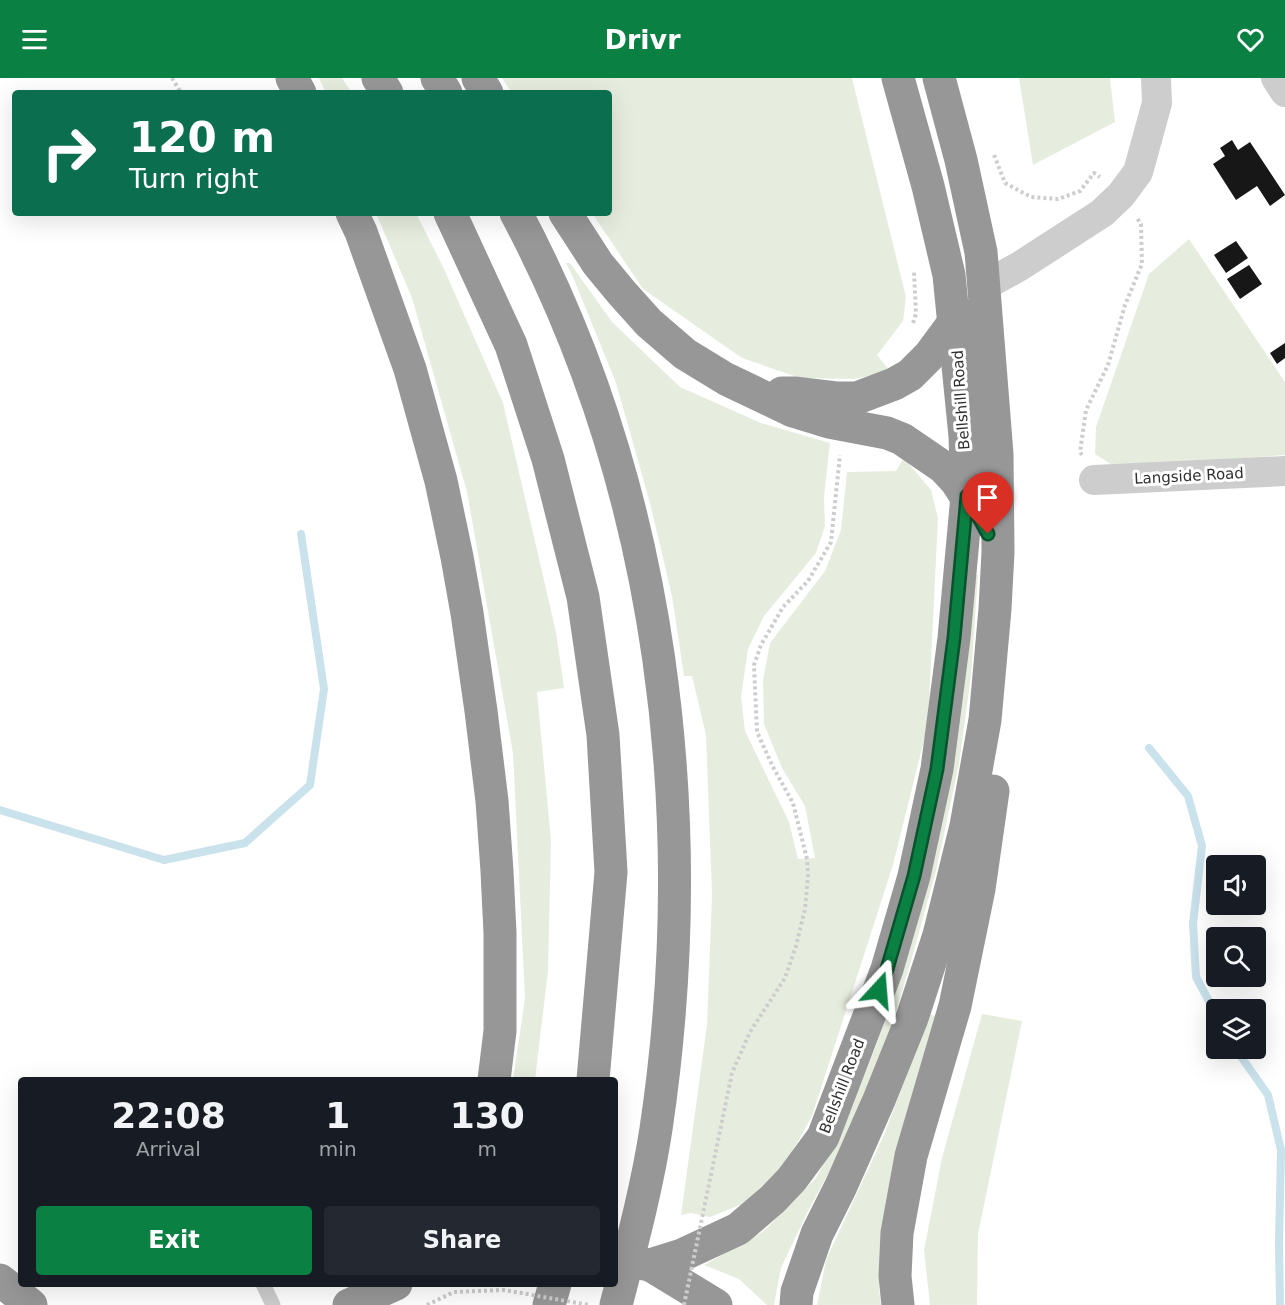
<!DOCTYPE html>
<html lang="en">
<head>
<meta charset="utf-8">
<style>
	:root { --surface:#171b24; --page:#242831; --text:#f1f3f6; --muted:#9ea1a6; --accent:#0b8043 }
	body { margin:0; font-family:"DejaVu Sans",sans-serif; background:var(--page); color:var(--text); height:100vh; display:flex; flex-direction:column; font-size:22px; white-space:nowrap }
	* { box-sizing:border-box; margin:0 }
	p { font-size:20px; color:var(--muted) }
	.icon { flex:none; width:33px; height:33px; fill:none; stroke:currentColor; stroke-width:2; stroke-linecap:round; stroke-linejoin:round }
	.map { position:relative; flex:1; overflow:hidden }
	.side { position:absolute; left:18px; top:999px; width:600px; height:210px; display:flex; flex-direction:column; background:var(--surface); border-radius:6px; box-shadow:0 6px 24px #0002 }
	.side>* { flex:none }
	.top-card { position:absolute; left:12px; top:12px; width:600px; height:126px; border-radius:6px; box-shadow:0 6px 24px #0002; background:#0b6e4f; color:#fff; overflow:hidden }
	.fabs { position:absolute; left:1206px; top:777px; display:grid; gap:12px }
	.fabs a { display:grid; place-items:center; width:60px; height:60px; border-radius:6px; background:var(--surface); box-shadow:0 6px 24px #0002; font-size:30px }
	.pin { position:absolute; display:grid; place-items:center; width:51px; height:51px; color:#fff; margin:-62px -26px; border-radius:50% 50% 50% 0; rotate:-45deg; box-shadow:0 0 6px #0007 }
	.pin .icon { rotate:45deg }
	.me { position:absolute; width:66px; margin:-33px; rotate:19deg; stroke-linejoin:round; filter:drop-shadow(0 0 4px #0008) }
	.turn { display:flex; align-items:center; gap:21px; height:126px; padding:0 18px; font-size:27px }
	.turn .icon { width:78px; height:78px; stroke-width:2.5 }
	.turn b { display:block; font-size:42px; line-height:51px }
	.eta { display:flex; justify-content:space-evenly; align-items:center; height:102px; text-align:center }
	.eta b { font-size:36px; font-weight:600; line-height:42px }
	.primary-button { display:flex; gap:12px; margin-top:auto; padding:12px 18px }
	.primary-button a { flex:1; height:69px; border-radius:6px; background:var(--accent); color:#fff; font-size:24px; font-weight:600; line-height:69px; text-align:center }
	.primary-button a+a { background:var(--page); color:var(--text) }
	header { display:flex; justify-content:space-between; align-items:center; height:78px; padding:0 18px; background:var(--accent); color:#fff; font-size:27px; font-weight:600 }
	.map>svg:first-child { display:block }
	.green { fill:#e7edde }
	.lines { fill:none; stroke-linecap:round; stroke-linejoin:round }
	.stream { stroke:#cae2ec; stroke-width:8 }
	.building { fill:#171717 }
	.path { stroke:#cdcdcd; stroke-width:4; stroke-dasharray:3 3; stroke-linecap:butt }
	.lane { stroke:#cdcdcd; stroke-width:15 }
	.street { stroke:#cdcdcd; stroke-width:30 }
	.highway { stroke:#979797; stroke-width:33 }
	.path-bridge { stroke:#cdcdcd; stroke-width:4; stroke-dasharray:3 3; stroke-linecap:butt }
	.highway-bridge { stroke:#979797; stroke-width:33 }
	.route-casing { stroke:#07532c; stroke-width:15 }
	.route { stroke:#0b8043; stroke-width:10 }
	.labels { text-anchor:middle; dominant-baseline:central; stroke-width:6; stroke-linejoin:round; paint-order:stroke }
	.street-label { font-size:15px; fill:#303030; stroke:#fff }
</style>
</head>
<body>
<header><svg class="icon" aria-label="menu" viewBox="0 0 24 24"><path d="M4 6h16M4 12h16M4 18h16"/></svg>Drivr<svg class="icon" aria-label="heart" viewBox="0 0 24 24"><path d="M12 20l-8-8c-3-5 5-10 8-4 3-6 11-1 8 4z"/></svg></header>
<div class="map">
<svg width="1285" height="1227" viewBox="0 0 1285 1227">
	<rect width="100%" height="100%" fill="#fff"/>
	<g class="green">
		<polygon points="319,0 342,0 352,15 326,15"/>
		<polygon points="502,0 852,0 906,219 903,243 877,277 890,293 855,301 800,300 742,280 643,211 592,135 609,135 609,15 512,15"/>
		<polygon points="1019,0 1110,0 1115,44 1033,87"/>
		<polygon points="376,135 416,135 444,191 503,325 556,554 564,610 537,614 551,762 548,893 535,1002 513,1002 525,920 513,675 467,414 412,220"/>
		<polygon points="1189,161 1285,304 1285,377 1115,389 1095,376 1096,349 1149,196"/>
		<polygon points="566,185 570,185 612,244 680,309 761,345 830,365 824,419 825,448 816,475 764,538 748,571 741,619 745,653 789,744 798,781 815,780 805,728 782,690 764,646 763,602 770,565 825,493 841,452 847,394 896,393 904,380 931,412 938,440 928,646 893,787 812,1038 787,1083 745,1125 710,1139 691,1135 681,1137 707,947 712,817 706,657 692,598 684,598 672,518 650,425 616,305 573,199"/>
		<polygon points="974,497 978,497 971,598 959,686 936,793 911,883 888,961 845,1065 809,1131 781,1190 774,1227 767,1227 739,1201 704,1187 764,1153 816,1100 841,1054 876,968 910,867"/>
		<polygon points="930,936 942,941 887,1131 879,1211 881,1227 817,1227 826,1182 884,1057"/>
		<polygon points="982,936 1022,943 978,1156 977,1227 930,1227 924,1172 942,1080"/>
	</g>
	<g class="lines">
		<g class="stream">
			<polyline points="1149,670 1188,718 1202,768 1193,845 1196,899 1216,936"/>
			<polyline points="0,732 164,782 245,765 310,707 324,611 301,456"/>
			<polyline points="1235,970 1268,1017 1281,1072 1279,1164 1280,1227"/>
		</g>
	</g>
	<g class="building">
		<polygon points="1232,62 1238,72 1250,64 1285,117 1270,128 1257,108 1236,122 1213,86 1225,78 1220,70"/>
		<polygon points="1236,163 1248,180 1226,195 1214,177"/>
		<polygon points="1249,187 1262,206 1240,221 1227,201"/>
		<polygon points="1285,265 1285,280 1277,286 1270,275"/>
	</g>
	<g class="lines">
		<g class="path">
			<polyline points="172,0 181,15"/>
			<polyline points="994,77 1005,105 1031,119 1058,121 1080,113 1094,95 1100,99"/>
			<polyline points="913,245 916,236 914,194"/>
			<polyline points="1082,377 1080,374 1086,332 1108,287 1125,227 1142,186 1141,146 1137,140"/>
			<polyline points="807,781 793,725 773,689 757,654 754,587 761,567 783,529 808,503 831,464 840,377"/>
			<polyline points="427,1227 454,1214 478,1213"/>
		</g>
		<polyline class="lane" points="263,1206 273,1227"/>
		<g class="street">
			<polyline points="1276,0 1285,14"/>
			<polyline points="984,208 1020,188 1102,135 1121,117 1138,94 1157,25 1156,0"/>
			<polyline points="1094,402 1285,393"/>
		</g>
		<g class="highway">
			<polyline points="292,0 300,15"/>
			<polyline points="378,0 387,15"/>
			<polyline points="437,0 446,15"/>
			<polyline points="478,0 487,15"/>
			<polyline points="352,135 361,154 410,291 441,403 457,479 467,535 481,633 492,723 497,793 500,855 500,953 494,1002"/>
			<polyline points="450,135 511,267 548,381 583,519 603,657 611,794 593,1002"/>
			<path d="M516,135c148,278 186,606 140,916 -9,59 -25,118 -40,176"/>
			<polyline points="565,135 598,186 622,215 649,245 685,276 726,301 793,333 829,344 887,355 902,361 943,389 956,403 969,423"/>
			<polyline points="782,315 794,315 836,320 857,320 894,306 910,297 929,278 960,236"/>
			<polyline points="650,1187 682,1177 738,1151 773,1121 792,1101 823,1059 887,891 914,798 937,691 954,560 967,418 965,358 949,197 928,108 898,0"/>
			<polyline points="650,1187 716,1227"/>
			<polyline points="0,1202 31,1227"/>
			<polyline points="349,1227 396,1206"/>
			<polyline points="549,1227 555,1206"/>
			<polyline points="796,1227 797,1214 817,1156 841,1108 879,1022 912,940 939,857 951,809 966,748 985,642 995,531 998,474 997,376 981,174 961,82 939,0"/>
			<polyline points="898,1227 895,1198 897,1155 911,1078 955,928 979,811 993,713"/>
		</g>
		<g class="path-bridge">
			<polyline points="478,1213 504,1212 589,1227"/>
			<polyline points="684,1227 732,995 750,954 785,900 796,868 805,831 808,797 807,781"/>
		</g>
		<polyline class="highway-bridge" points="615,1181 650,1187"/>
	</g>
	<g class="lines">
		<defs>
			<polyline id="route" points="879,912 887,891 914,798 937,691 954,560 967,418 988,456"/>
		</defs>
		<use href="#route" class="route-casing"/>
		<use href="#route" class="route"/>
	</g>
	<g class="labels">
		<g class="street-label">
			<text transform="translate(961 322) rotate(-94)">Bellshill Road</text>
			<text transform="translate(1189 398) rotate(-3)">Langside Road</text>
			<text transform="translate(842 1008) rotate(-69)">Bellshill Road</text>
		</g>
	</g>
</svg>
<div class="fabs">
<a><svg class="icon" aria-label="sound" viewBox="0 0 24 24"><path d="M4 9h4l5-4v14l-5-4H4zM17 9q2 3 0 6"/></svg></a>
<a><svg class="icon" aria-label="search" viewBox="0 0 24 24"><circle cx="10" cy="10" r="6"/><path d="M15 15l6 6"/></svg></a>
<a><svg class="icon" aria-label="layers" viewBox="0 0 24 24"><path d="M12 4l9 5-9 5-9-5zM3 14l9 5 9-5"/></svg></a>
</div>
<div class="pin" style="left:988px;top:456px;background:#d93025"><svg class="icon" aria-label="arrive" viewBox="0 0 24 24"><path d="M6 21V4h12l-3 4 3 4H6"/></svg></div>
<svg class="me" style="left:879px;top:912px" viewBox="-20 -20 40 40"><path d="M0-17L14 15 0 8-14 15z" fill="#0b8043" stroke="#fff" stroke-width="4"/></svg>
<div class="top-card">
<div class="turn"><svg class="icon" aria-label="right" viewBox="0 0 24 24"><path d="M7 20v-9h11M14 6l5 5-5 5"/></svg><div><b>120 m</b>Turn right</div></div>
</div>
<section class="side">
<div class="eta">
<div><b>22:08</b><p>Arrival</p></div>
<div><b>1</b><p>min</p></div>
<div><b>130</b><p>m</p></div>
</div>
<div class="primary-button"><a>Exit</a><a>Share</a></div>
</section>
</div>
</body>
</html>
